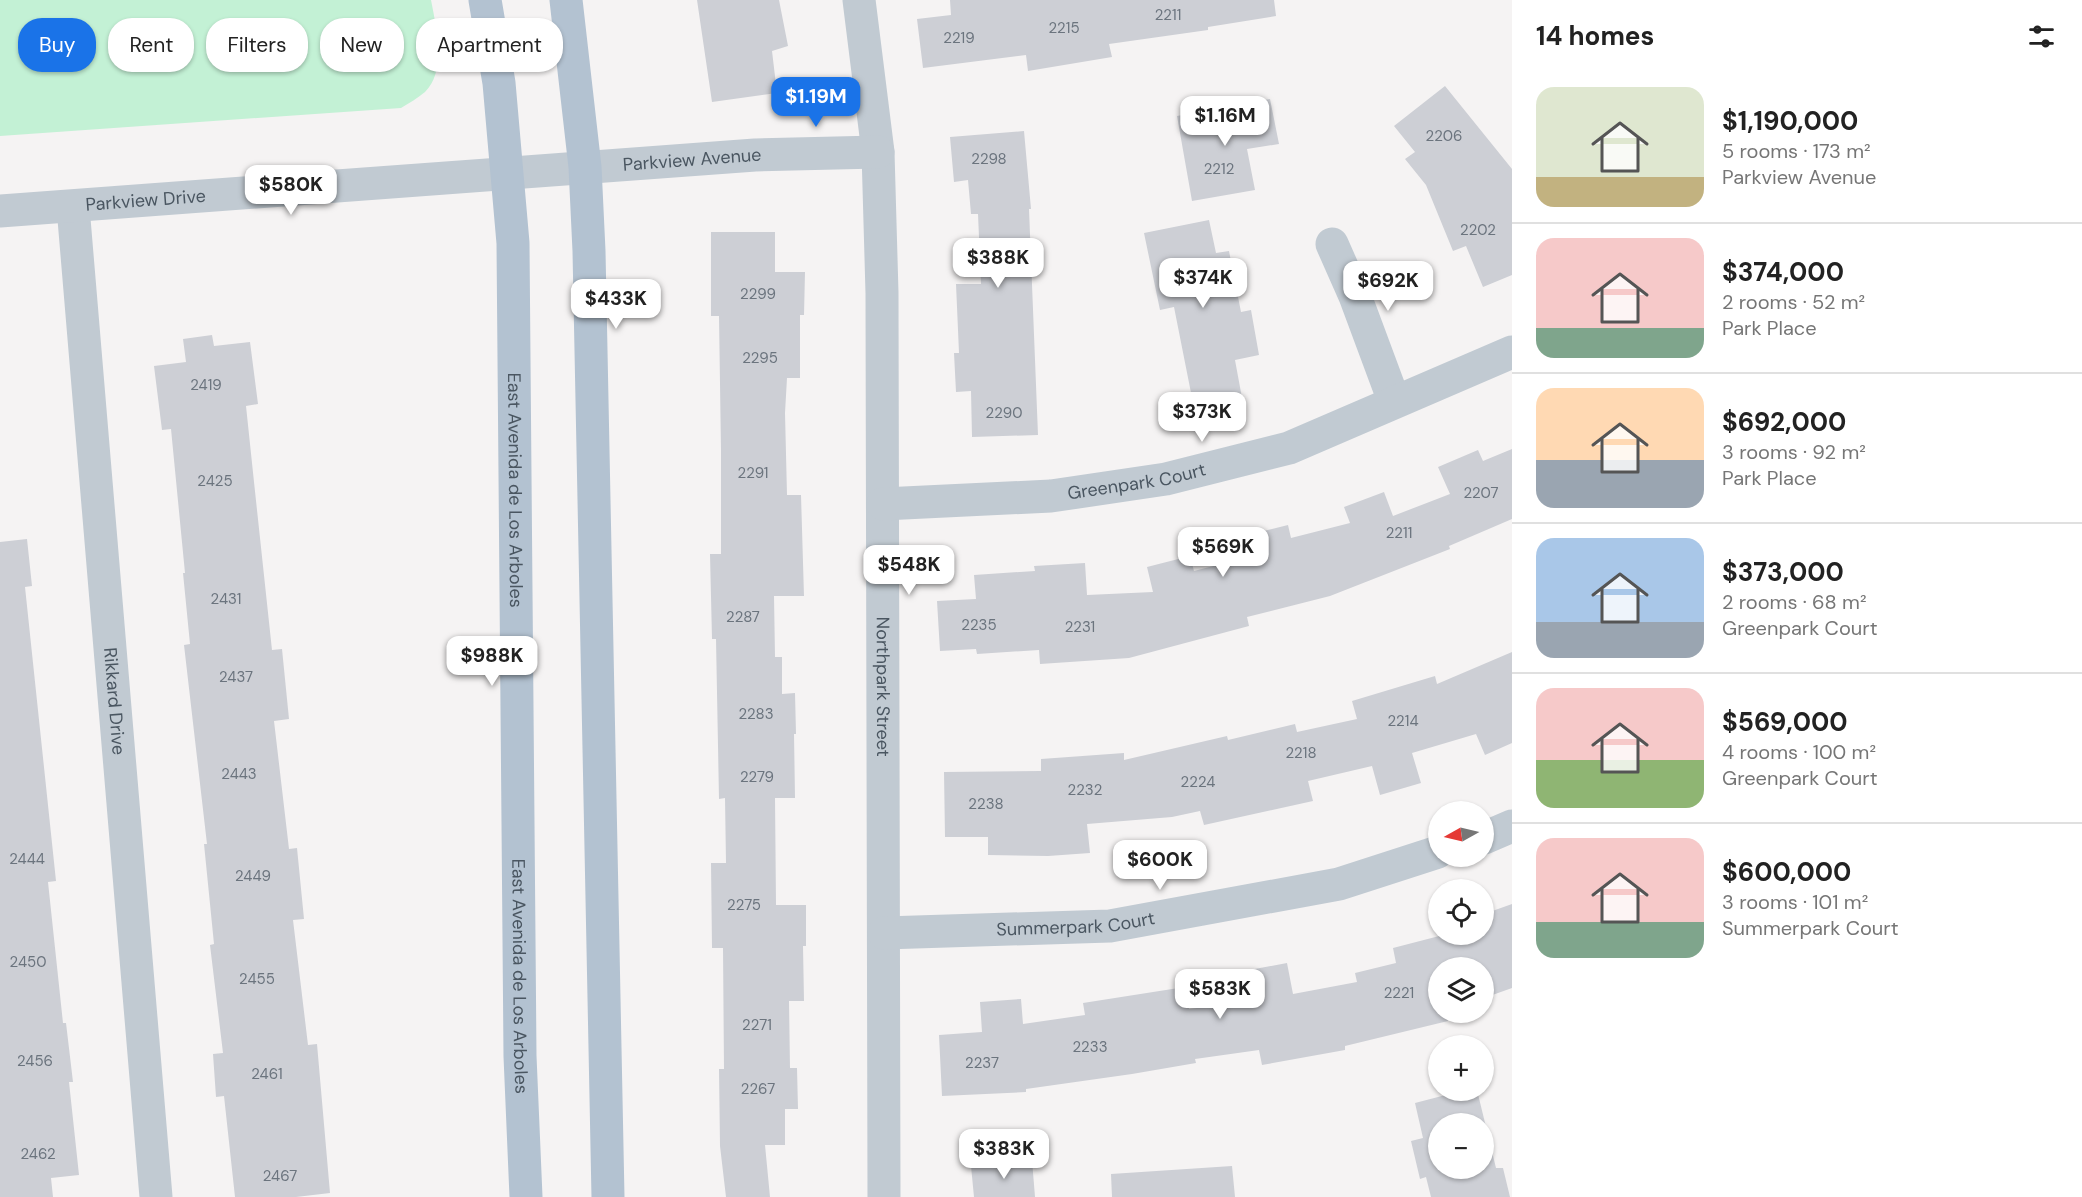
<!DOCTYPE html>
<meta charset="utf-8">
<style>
body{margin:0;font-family:"DM Sans",sans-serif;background:#f6f6f6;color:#222;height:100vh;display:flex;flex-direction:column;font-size:22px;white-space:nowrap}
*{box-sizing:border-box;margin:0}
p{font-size:20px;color:#767676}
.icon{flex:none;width:33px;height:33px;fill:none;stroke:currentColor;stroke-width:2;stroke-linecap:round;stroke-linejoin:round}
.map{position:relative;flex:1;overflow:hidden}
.panel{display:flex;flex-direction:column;background:#fff;width:570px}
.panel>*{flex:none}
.guide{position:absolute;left:18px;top:18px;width:570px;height:54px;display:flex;gap:12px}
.needle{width:39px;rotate:262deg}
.fabs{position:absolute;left:1428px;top:801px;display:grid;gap:12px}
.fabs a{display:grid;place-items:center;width:66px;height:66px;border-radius:50%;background:#fff;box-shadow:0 2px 4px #0004;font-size:30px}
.price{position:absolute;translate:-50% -51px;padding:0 14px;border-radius:12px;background:#fff;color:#222;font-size:20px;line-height:39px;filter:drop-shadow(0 2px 3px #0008)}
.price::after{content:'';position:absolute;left:50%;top:36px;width:18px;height:14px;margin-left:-9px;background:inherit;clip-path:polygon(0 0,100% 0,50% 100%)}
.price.on{background:#1a73e8;color:#fff}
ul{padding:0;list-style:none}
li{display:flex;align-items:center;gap:18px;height:150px;padding:0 24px}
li+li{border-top:2px solid #e0e0e0}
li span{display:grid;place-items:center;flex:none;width:168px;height:120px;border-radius:18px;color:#555}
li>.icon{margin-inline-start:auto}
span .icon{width:72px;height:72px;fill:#fffc;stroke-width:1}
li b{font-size:26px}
h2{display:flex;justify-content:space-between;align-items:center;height:72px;padding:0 24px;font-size:26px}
.chip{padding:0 21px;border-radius:24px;background:#fff;box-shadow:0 2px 4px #0004;font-size:21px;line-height:54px}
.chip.on{background:#1a73e8;color:#fff}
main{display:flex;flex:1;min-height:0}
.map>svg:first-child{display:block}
.green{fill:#c3f1d5}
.building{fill:#cdcfd5;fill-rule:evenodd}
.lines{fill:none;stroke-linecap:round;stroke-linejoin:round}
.minor{stroke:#c1cad2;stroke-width:33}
.major{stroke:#b3c2d1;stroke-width:33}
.labels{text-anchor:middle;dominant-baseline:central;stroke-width:5;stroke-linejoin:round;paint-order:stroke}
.number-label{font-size:15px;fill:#6b747e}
.street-label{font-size:18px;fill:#4a5661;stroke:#fff}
</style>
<main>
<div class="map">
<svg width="1512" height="1197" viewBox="0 0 1512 1197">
<rect width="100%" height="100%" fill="#f5f3f3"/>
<path class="green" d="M 0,0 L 431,0 C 436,26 447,71 425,92 C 418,98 409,103 401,108 L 0,136 Z"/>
<g class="building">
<polygon points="697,0 779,0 788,46 772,51 777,93 712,102"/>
<polygon points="950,0 1274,0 1276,16 1208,27 1208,30 1109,44 1112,57 1028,71 1026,55 923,68 917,19 951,15"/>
<polygon points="1445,86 1512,169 1512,275 1483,287 1466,246 1453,251 1426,185 1405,159 1415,152 1394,126"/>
<polygon points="1270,99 1279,144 1247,149 1255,190 1192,201 1177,116"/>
<polygon points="1024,131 1031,209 1029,209 1038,435 972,437 971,391 956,392 954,353 959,353 956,284 981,284 978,214 971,214 968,180 954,182 950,137"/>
<polygon points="1209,220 1216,253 1229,251 1241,312 1251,310 1259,355 1235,360 1242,398 1194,408 1174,307 1160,310 1144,233"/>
<polygon points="711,232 775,232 775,272 805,272 804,315 800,315 800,378 787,378 785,413 787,495 801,495 804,596 774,596 775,657 782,657 782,694 795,693 796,734 794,734 795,798 775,798 776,905 806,905 806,946 803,946 804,1001 789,1001 790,1068 797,1068 798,1109 785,1109 785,1145 765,1145 770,1197 726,1197 720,1146 719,1069 724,1069 723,948 712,948 711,863 726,863 725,798 719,799 716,639 712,639 710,554 721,554 721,451 719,316 711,316"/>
<polygon points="212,335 214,346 250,342 258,404 246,406 254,482 272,650 282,649 289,719 274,721 289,849 297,848 304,919 293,920 308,1045 317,1044 330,1193 296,1197 235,1197 224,1096 216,1097 213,1054 223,1053 210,945 214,944 204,844 207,844 184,645 190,644 183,573 185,573 171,429 162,430 154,366 186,362 183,339"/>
<polygon points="1512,449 1512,519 1449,546 1450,549 1330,596 1247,617 1249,626 1129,658 1040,664 1039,650 977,654 976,649 940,651 937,601 976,599 974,575 1035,571 1034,566 1085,563 1087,595 1153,592 1147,567 1190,556 1194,571 1252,556 1247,535 1288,525 1291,538 1350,523 1344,507 1384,492 1393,516 1450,494 1438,467 1478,450 1483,461"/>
<polygon points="27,539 32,586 25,587 56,881 48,882 63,1023 66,1023 73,1082 69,1082 79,1175 51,1178 53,1197 0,1197 0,542"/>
<polygon points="1512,652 1512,743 1485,755 1476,734 1412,753 1421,783 1380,795 1372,766 1308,781 1313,801 1204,825 1200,811 1172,817 1087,824 1090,853 1048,856 988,855 988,837 945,837 944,772 1041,771 1041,759 1124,753 1124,760 1227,736 1228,740 1295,724 1297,732 1357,719 1352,701 1435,676 1437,684"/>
<polygon points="1512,904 1512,988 1484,998 1484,968 1438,968 1438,1012 1446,1012 1448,1021 1345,1046 1345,1050 1262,1065 1259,1050 1195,1059 1196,1063 1132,1074 1026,1089 1026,1092 942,1096 939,1035 982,1032 980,1002 1021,999 1023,1024 1085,1015 1083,1003 1185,987 1189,1009 1250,1001 1244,971 1287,963 1293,994 1357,982 1355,973 1396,963 1393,948 1447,934 1484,934 1484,914"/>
<path d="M 1465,1090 L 1477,1090 L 1496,1168 L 1503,1168 L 1510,1197 L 1431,1197 L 1426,1177 L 1420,1179 L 1411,1141 L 1423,1138 L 1415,1103 ZM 1438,1124 L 1484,1124 L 1484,1168 L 1438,1168 Z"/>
<polygon points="1032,1160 1035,1197 974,1197 971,1166"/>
<polygon points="1232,1166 1235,1197 1112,1197 1111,1174"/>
</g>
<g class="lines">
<g class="minor">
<path id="s1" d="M 859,0 L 878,152 L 882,293 L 884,1197"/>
<path id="s2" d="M 73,207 L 156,1197"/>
<path id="s3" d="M 0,211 L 755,155 L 878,152"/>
<polyline points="1332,244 1355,296 1394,401"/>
<path id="s4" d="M 883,504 L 1051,496 L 1166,479 L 1289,448 L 1512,352"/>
<polyline points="1484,838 1512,826"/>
<path id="s5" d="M 884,933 L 1110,926 L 1339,884 L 1438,852"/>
</g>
<g class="major">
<path id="s6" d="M 485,0 L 499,83 L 513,243 L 520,1056 L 526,1197"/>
<polyline points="566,0 585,167 589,251 608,1197"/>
</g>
</g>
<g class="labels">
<g class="number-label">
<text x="1168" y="15">2211</text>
<text x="1064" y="28">2215</text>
<text x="959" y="38">2219</text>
<text x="1444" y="136">2206</text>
<text x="989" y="159">2298</text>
<text x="1219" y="169">2212</text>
<text x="1478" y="230">2202</text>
<text x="758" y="294">2299</text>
<text x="760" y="358">2295</text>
<text x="206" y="385">2419</text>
<text x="1004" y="413">2290</text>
<text x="753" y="473">2291</text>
<text x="215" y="481">2425</text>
<text x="1481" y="493">2207</text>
<text x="1399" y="533">2211</text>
<text x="226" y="599">2431</text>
<text x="743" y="617">2287</text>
<text x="979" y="625">2235</text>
<text x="1080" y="627">2231</text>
<text x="236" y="677">2437</text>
<text x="756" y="714">2283</text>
<text x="1403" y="721">2214</text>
<text x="1301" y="753">2218</text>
<text x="239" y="774">2443</text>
<text x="757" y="777">2279</text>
<text x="1198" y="782">2224</text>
<text x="1085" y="790">2232</text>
<text x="986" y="804">2238</text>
<text x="27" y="859">2444</text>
<text x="253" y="876">2449</text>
<text x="744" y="905">2275</text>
<text x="28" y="962">2450</text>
<text x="257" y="979">2455</text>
<text x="1399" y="993">2221</text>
<text x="757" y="1025">2271</text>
<text x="1090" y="1047">2233</text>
<text x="35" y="1061">2456</text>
<text x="982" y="1063">2237</text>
<text x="267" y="1074">2461</text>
<text x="758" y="1089">2267</text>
<text x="38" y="1154">2462</text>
<text x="280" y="1176">2467</text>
</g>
<g class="street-label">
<text stroke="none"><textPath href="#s3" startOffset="694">Parkview Avenue</textPath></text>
<text stroke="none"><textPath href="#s3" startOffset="146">Parkview Drive</textPath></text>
<text stroke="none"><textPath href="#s4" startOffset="255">Greenpark Court</textPath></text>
<text stroke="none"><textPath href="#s6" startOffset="492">East Avenida de Los Arboles</textPath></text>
<text stroke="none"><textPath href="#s1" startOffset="688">Northpark Street</textPath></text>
<text stroke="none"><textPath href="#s2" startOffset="496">Rikkard Drive</textPath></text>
<text stroke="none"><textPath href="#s5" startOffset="192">Summerpark Court</textPath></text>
<text stroke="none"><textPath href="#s6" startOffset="978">East Avenida de Los Arboles</textPath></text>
</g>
</g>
</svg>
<div class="fabs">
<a><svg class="needle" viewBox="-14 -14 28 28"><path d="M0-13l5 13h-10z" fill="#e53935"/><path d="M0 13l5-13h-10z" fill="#767676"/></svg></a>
<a><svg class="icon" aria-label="locate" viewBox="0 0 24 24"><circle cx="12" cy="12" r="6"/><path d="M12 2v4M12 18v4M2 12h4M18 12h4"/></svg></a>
<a><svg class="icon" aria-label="layers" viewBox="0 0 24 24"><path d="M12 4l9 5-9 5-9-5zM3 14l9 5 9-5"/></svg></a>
<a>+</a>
<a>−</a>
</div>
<b class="price on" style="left:816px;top:128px">$1.19M</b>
<b class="price" style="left:1225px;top:147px">$1.16M</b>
<b class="price" style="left:291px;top:216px">$580K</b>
<b class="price" style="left:998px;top:289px">$388K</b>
<b class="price" style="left:1203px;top:309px">$374K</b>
<b class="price" style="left:1388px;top:312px">$692K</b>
<b class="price" style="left:616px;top:330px">$433K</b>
<b class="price" style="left:1202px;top:443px">$373K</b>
<b class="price" style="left:1223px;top:578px">$569K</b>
<b class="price" style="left:909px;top:596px">$548K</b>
<b class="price" style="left:492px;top:687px">$988K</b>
<b class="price" style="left:1160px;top:891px">$600K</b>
<b class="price" style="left:1220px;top:1020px">$583K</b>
<b class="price" style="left:1004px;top:1180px">$383K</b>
<div class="guide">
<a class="chip on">Buy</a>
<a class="chip">Rent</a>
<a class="chip">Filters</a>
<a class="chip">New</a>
<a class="chip">Apartment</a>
</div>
</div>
<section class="panel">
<h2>14 homes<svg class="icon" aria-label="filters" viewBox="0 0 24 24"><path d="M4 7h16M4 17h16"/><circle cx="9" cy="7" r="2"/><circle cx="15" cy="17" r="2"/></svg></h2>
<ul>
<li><span style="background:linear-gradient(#dfe7d0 75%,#c2b280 0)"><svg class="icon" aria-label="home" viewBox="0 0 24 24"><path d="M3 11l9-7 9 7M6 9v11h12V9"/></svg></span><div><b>$1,190,000</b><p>5 rooms · 173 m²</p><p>Parkview Avenue</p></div></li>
<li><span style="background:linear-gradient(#f6c9c9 75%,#7fa58c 0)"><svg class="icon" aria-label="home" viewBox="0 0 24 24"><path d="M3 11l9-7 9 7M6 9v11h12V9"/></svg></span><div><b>$374,000</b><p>2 rooms · 52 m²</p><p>Park Place</p></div></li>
<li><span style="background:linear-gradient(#ffd9b3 60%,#9aa5b1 0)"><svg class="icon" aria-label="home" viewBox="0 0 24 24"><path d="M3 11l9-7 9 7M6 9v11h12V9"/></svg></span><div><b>$692,000</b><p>3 rooms · 92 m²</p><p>Park Place</p></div></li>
<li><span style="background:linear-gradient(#a9c7e8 70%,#9aa5b1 0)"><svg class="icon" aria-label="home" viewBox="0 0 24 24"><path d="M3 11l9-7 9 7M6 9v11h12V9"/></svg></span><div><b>$373,000</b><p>2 rooms · 68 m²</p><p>Greenpark Court</p></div></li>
<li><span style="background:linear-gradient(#f6c9c9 60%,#8fb573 0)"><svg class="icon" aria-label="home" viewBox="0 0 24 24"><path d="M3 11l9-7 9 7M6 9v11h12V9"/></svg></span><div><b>$569,000</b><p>4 rooms · 100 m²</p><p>Greenpark Court</p></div></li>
<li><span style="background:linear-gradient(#f6c9c9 70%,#7fa58c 0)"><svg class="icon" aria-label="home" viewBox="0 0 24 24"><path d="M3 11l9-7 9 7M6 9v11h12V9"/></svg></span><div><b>$600,000</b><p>3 rooms · 101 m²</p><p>Summerpark Court</p></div></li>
</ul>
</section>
</main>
